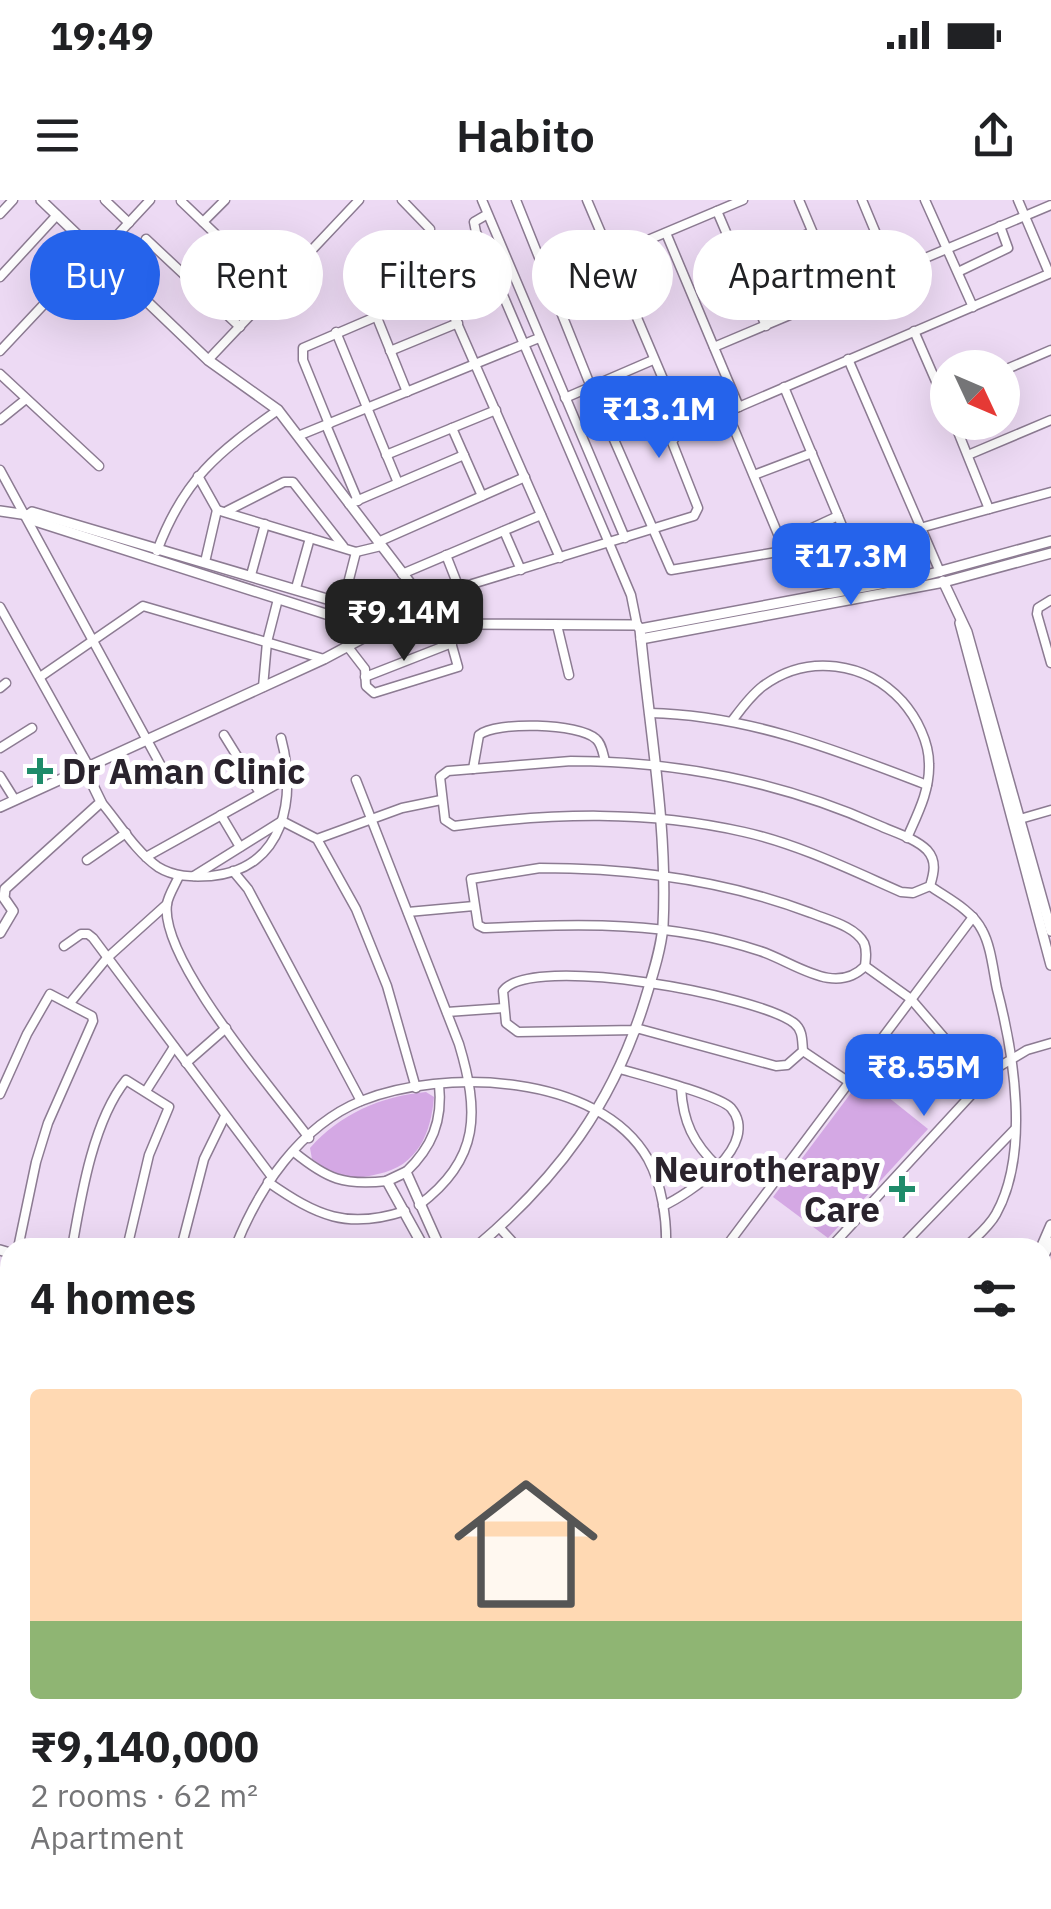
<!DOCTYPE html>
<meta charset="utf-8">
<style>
body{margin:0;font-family:"IBM Plex Sans",sans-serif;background:#f6f6f6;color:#202124;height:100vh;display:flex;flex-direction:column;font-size:38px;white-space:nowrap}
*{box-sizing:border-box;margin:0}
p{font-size:32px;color:#757577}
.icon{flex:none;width:55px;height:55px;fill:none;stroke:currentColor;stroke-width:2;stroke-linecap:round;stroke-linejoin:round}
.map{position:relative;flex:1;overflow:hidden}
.side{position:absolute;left:0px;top:1038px;width:1052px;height:672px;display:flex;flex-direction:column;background:#fff;border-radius:30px 30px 0 0;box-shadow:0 10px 40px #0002}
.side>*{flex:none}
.top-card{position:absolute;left:30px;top:30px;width:992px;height:90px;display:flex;gap:20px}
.needle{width:65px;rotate:134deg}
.buttons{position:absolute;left:930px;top:150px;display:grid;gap:20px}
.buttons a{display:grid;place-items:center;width:90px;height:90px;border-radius:50%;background:#fff;box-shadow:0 10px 40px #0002;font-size:50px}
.price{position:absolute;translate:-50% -85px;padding:0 22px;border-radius:20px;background:#2563eb;color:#fff;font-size:32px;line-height:65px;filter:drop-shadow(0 2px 5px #0008)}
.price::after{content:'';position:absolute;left:50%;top:60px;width:30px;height:22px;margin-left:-15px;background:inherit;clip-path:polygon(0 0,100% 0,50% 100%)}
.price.current{background:#222;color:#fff}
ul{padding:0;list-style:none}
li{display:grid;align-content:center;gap:20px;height:530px;padding:0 30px}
li span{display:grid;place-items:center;height:310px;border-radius:10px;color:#555}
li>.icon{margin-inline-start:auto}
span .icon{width:180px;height:180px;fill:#fffc;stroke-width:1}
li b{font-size:42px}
h2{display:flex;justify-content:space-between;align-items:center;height:120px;padding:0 30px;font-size:42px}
.pill{padding:0 35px;border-radius:45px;background:#fff;box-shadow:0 10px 40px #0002;font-size:35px;line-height:90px}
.pill.current{background:#2563eb;color:#fff}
.status{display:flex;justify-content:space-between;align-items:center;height:70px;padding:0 50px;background:#fff;direction:ltr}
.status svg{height:28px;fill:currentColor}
header{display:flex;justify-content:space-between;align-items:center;height:130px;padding:0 30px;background:#fff;font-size:45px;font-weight:600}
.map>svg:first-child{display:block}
.green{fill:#d4a8e4}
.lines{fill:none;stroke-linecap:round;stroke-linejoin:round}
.minor-casing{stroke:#8c7b92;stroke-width:11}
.tertiary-casing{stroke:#8c7b92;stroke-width:12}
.minor{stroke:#fff;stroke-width:8}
.tertiary{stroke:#fff;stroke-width:9}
.poi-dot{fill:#1f8b6a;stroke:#fff;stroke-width:4}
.labels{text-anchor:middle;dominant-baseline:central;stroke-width:10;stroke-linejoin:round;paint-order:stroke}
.poi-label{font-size:35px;font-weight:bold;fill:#2a232d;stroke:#fff;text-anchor:start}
</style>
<div class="status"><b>19:49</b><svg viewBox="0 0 49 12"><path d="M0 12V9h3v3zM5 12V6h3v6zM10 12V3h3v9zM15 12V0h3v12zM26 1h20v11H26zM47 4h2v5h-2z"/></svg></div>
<header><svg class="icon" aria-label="menu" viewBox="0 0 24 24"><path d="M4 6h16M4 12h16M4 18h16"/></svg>Habito<svg class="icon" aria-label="share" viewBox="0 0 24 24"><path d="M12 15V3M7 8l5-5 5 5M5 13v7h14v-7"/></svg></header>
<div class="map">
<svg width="1051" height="1709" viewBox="0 0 1051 1709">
<rect width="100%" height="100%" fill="#eddaf4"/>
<g class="green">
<polygon points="810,40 832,93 768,120 746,66"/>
<polygon points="863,877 928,929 828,1038 773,997"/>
<path d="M 426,892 L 434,897 C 431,933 418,966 378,974 C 365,977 353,980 339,976 C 329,972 320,964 312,959 L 310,948 C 340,914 381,896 426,892 Z"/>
<polygon points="712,1700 873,1700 880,1709 718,1709"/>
</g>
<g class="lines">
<defs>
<g id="minor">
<polyline points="105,0 129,23"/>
<polyline points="402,0 430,29"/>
<polyline points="482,0 625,338"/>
<polyline points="516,0 591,187 671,370 920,328 1051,292"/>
<polyline points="587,0 683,226 727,212 1051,73"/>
<polyline points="799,0 839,95"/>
<polyline points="862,0 892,72"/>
<polyline points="925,0 973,107"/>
<polyline points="1018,0 1049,73"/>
<polyline points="181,1 274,90"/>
<polyline points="717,11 766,126"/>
<polyline points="0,14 13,0"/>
<polyline points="486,15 474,22 476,32 609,343 631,395 637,425"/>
<polyline points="203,22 225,0"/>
<polyline points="666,33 739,207"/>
<polyline points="146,39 240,127"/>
<polyline points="610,56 743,0"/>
<polyline points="97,57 150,0"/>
<polyline points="740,64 812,32"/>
<polyline points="958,72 1008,48 1000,26"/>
<polyline points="0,77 57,15"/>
<polyline points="914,131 948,209"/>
<polyline points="336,132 398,283"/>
<polyline points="714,147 1051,5"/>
<polyline points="0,151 92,53"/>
<polyline points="390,151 458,123"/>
<polyline points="848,159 940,372"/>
<polyline points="208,160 359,0"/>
<polyline points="1002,171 1051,150"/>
<polyline points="0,174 99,266"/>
<polyline points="784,187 848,340"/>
<polyline points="407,192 363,83 367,78 414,50 424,48 560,358"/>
<polyline points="565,198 653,160"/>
<polyline points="727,212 785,351"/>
<polyline points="0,220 26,199"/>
<polyline points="954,222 989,309"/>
<polyline points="329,224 303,160 303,148 443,88"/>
<polyline points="326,225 358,301"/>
<polyline points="452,228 482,296"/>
<polyline points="298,236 539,138"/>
<polyline points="386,255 496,210"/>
<polyline points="968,255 1051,220"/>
<polyline points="0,270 166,575"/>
<polyline points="754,275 812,253"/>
<polyline points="198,276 217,310 356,352 381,346"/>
<polyline points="349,304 464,255"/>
<polyline points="227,311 284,282 293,282 343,346"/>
<polyline points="504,331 521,370"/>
<polyline points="378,342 525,277"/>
<polyline points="782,342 838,316"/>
<path d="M 157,351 C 184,279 217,253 278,210"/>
<polyline points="446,355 459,388"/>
<polyline points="205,362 217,310"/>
<polyline points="402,374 541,315"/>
<polyline points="251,375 265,324"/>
<polyline points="296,388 310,338"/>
<polyline points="1051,400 1038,408 1037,414 1051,463"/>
<polyline points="343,403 356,352"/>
<polyline points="425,405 459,388 694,316 698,308 672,242 683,226"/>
<polyline points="0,407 88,565"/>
<polyline points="557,425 569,475"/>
<polyline points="348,447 365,469 366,486 374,493 458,467 445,421"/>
<polyline points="40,477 143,406 324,459"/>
<polyline points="365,477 452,443"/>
<polyline points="263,487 267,442 278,399"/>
<polyline points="0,488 6,483"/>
<path d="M 650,513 C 748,515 836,550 927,585"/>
<path d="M 732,521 C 741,509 750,496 763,486 C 808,453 866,462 902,501 C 917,518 929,542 929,564 C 930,591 917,615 907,638"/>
<polyline points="224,535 260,593"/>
<polyline points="0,548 32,528"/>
<path d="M 571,561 C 676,561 782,582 878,625 C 893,632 915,638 927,650 C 937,661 934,673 930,686 L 913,693 L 901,692 C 851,670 798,644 744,632 C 647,610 552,613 454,626 L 445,620 L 440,577 L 448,571 Z"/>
<path d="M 473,569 L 479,535 C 496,521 579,523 596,539 C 602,544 603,554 605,561"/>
<polyline points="0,576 15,600"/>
<path d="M 356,580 L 459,844 C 479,911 481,959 419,1005"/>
<path d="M 101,602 C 119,623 135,651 158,667 C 174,677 192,677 211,676 C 285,669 297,597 281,538"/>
<polyline points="221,615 240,647"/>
<polyline points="1020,619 1051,610"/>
<polyline points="317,639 402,608 441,600"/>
<polyline points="146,657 290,577"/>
<polyline points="87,660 126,633"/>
<path d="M 540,668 C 634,668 724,680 811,713 C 828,720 855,726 864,743 C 867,750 866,758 865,766 C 835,797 794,762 760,751 C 668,720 579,724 484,728 L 478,725 L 471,679 Z"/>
<polyline points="233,671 248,689 361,901"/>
<path d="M 179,676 C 175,685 168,696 167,704 C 159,759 275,892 309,938"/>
<polyline points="194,676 282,621 317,639 356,709 387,786 416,888"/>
<path d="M 930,686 C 947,698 972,710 982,730 C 991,746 993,770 997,789 C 1014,854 1030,953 996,1014 C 989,1027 976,1037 965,1048"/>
<polyline points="408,712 474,706"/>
<polyline points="64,746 81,734 88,734 93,738 272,977"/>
<polyline points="865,766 911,799 983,883"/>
<polyline points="70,803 107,758 167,704"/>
<polyline points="447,812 504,808"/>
<path d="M 636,830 L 518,832 L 506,823 L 503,791 C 530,753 757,795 794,823 C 803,830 802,840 803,851 L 787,865 L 776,866 L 636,828"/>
<polyline points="803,851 849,882"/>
<polyline points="186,863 226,828"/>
<path d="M 620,869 C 641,875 719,895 731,908 C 762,945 689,994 663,1006"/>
<path d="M 681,888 C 683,922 693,943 718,967"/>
<polyline points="146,891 174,847"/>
<polyline points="0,894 27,834 50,794 92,816 93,821 48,923 36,962 18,1048"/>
<path d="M 294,952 C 327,979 344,986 387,981"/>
<path d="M 406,972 C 432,947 443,921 439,884"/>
<path d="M 268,982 C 317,1016 347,1030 405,1011"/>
<polyline points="499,1027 518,1048"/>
<path d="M 72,1048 C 81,996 93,921 126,880 L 169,907 L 149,955 L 127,1048"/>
<polyline points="181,1048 204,959 225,916"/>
<path d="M 235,1048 C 258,989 300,926 361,901 C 443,868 599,873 648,959 C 662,985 667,1019 666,1048"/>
<polyline points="725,1048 973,717"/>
<polyline points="830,1048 995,869 1027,850 1051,843"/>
<polyline points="900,1048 1015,929"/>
<polyline points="1042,1158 1051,1151"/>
<polyline points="0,1339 3,1345 10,1344"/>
<polyline points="1042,1478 1051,1494"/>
<polyline points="7,1524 10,1512"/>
<polyline points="0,1551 10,1535"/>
<polyline points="0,1583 10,1590"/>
<polyline points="365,1700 380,1709"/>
<polyline points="709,1700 715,1709"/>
<polyline points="893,1700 904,1709"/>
<polyline points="988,1700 998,1709"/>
<polyline points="1042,1700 1051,1706"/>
<polyline points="69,1709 74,1700"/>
<polyline points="323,1709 328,1700"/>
<polyline points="414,1709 424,1700"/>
<polyline points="970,1709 977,1700"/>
</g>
<g id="tertiary">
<path d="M 41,0 L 208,160 L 278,210 L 436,417 L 471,424 L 637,425 L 640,429 C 649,527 668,626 663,726 C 661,750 652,777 645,800 C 613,904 558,978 475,1048"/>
<polyline points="0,311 28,315 32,312 398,420"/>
<polyline points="28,315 32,320 379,431"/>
<polyline points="943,381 967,432 1051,731"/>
<polyline points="960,423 1051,765"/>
<polyline points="640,429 923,376 1051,341"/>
<polyline points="641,439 944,382 1051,353"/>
<polyline points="0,607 324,459 425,405"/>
<polyline points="0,733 13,711 4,698 5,689 101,602 84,567"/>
<polyline points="424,1048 387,981 406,972 440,1048"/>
<polyline points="1041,1048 1051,1025"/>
<polyline points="0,1050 10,1053"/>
<polyline points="1042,1059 1051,1042"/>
<polyline points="1042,1431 1051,1427"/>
<polyline points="1042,1439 1051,1435"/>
<polyline points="0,1518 10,1527"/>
<polyline points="1042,1595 1051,1601"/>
<polyline points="1042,1605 1051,1611"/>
<polyline points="0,1676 10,1682"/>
<polyline points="0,1688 10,1694"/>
<polyline points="21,1700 36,1709"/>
<polyline points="41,1700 56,1709"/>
<polyline points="149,1700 158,1709"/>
<polyline points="207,1709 215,1700"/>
<polyline points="535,1709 548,1700"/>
<polyline points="556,1709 570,1700"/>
</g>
</defs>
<use href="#minor" class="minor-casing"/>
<use href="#tertiary" class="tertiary-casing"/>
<use href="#minor" class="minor"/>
<use href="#tertiary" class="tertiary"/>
</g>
<g class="poi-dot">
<path d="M35 556h10v10h10v10h-10v10h-10v-10h-10v-10h10z"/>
<path d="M897 974h10v10h10v10h-10v10h-10v-10h-10v-10h10z"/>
</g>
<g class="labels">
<g class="poi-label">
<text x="62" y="571">Dr Aman Clinic</text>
<text x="880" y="969" text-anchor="end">Neurotherapy<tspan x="880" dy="40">Care</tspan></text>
</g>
</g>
</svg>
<div class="buttons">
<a><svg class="needle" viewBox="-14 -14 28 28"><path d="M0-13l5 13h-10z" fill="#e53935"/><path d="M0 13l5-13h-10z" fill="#757577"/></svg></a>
</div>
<b class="price" style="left:659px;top:261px">₹13.1M</b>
<b class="price" style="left:851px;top:408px">₹17.3M</b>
<b class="price current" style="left:404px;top:464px">₹9.14M</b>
<b class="price" style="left:924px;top:919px">₹8.55M</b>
<div class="top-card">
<a class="pill current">Buy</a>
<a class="pill">Rent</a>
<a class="pill">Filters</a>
<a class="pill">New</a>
<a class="pill">Apartment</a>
</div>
<section class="side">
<h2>4 homes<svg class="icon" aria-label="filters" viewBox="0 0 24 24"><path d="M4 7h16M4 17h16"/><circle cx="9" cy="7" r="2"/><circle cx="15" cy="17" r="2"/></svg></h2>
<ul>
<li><span style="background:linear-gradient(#ffd9b3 75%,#8fb573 0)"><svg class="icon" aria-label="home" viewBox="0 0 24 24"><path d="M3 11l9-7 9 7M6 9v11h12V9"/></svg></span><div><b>₹9,140,000</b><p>2 rooms · 62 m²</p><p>Apartment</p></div></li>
</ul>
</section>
</div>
